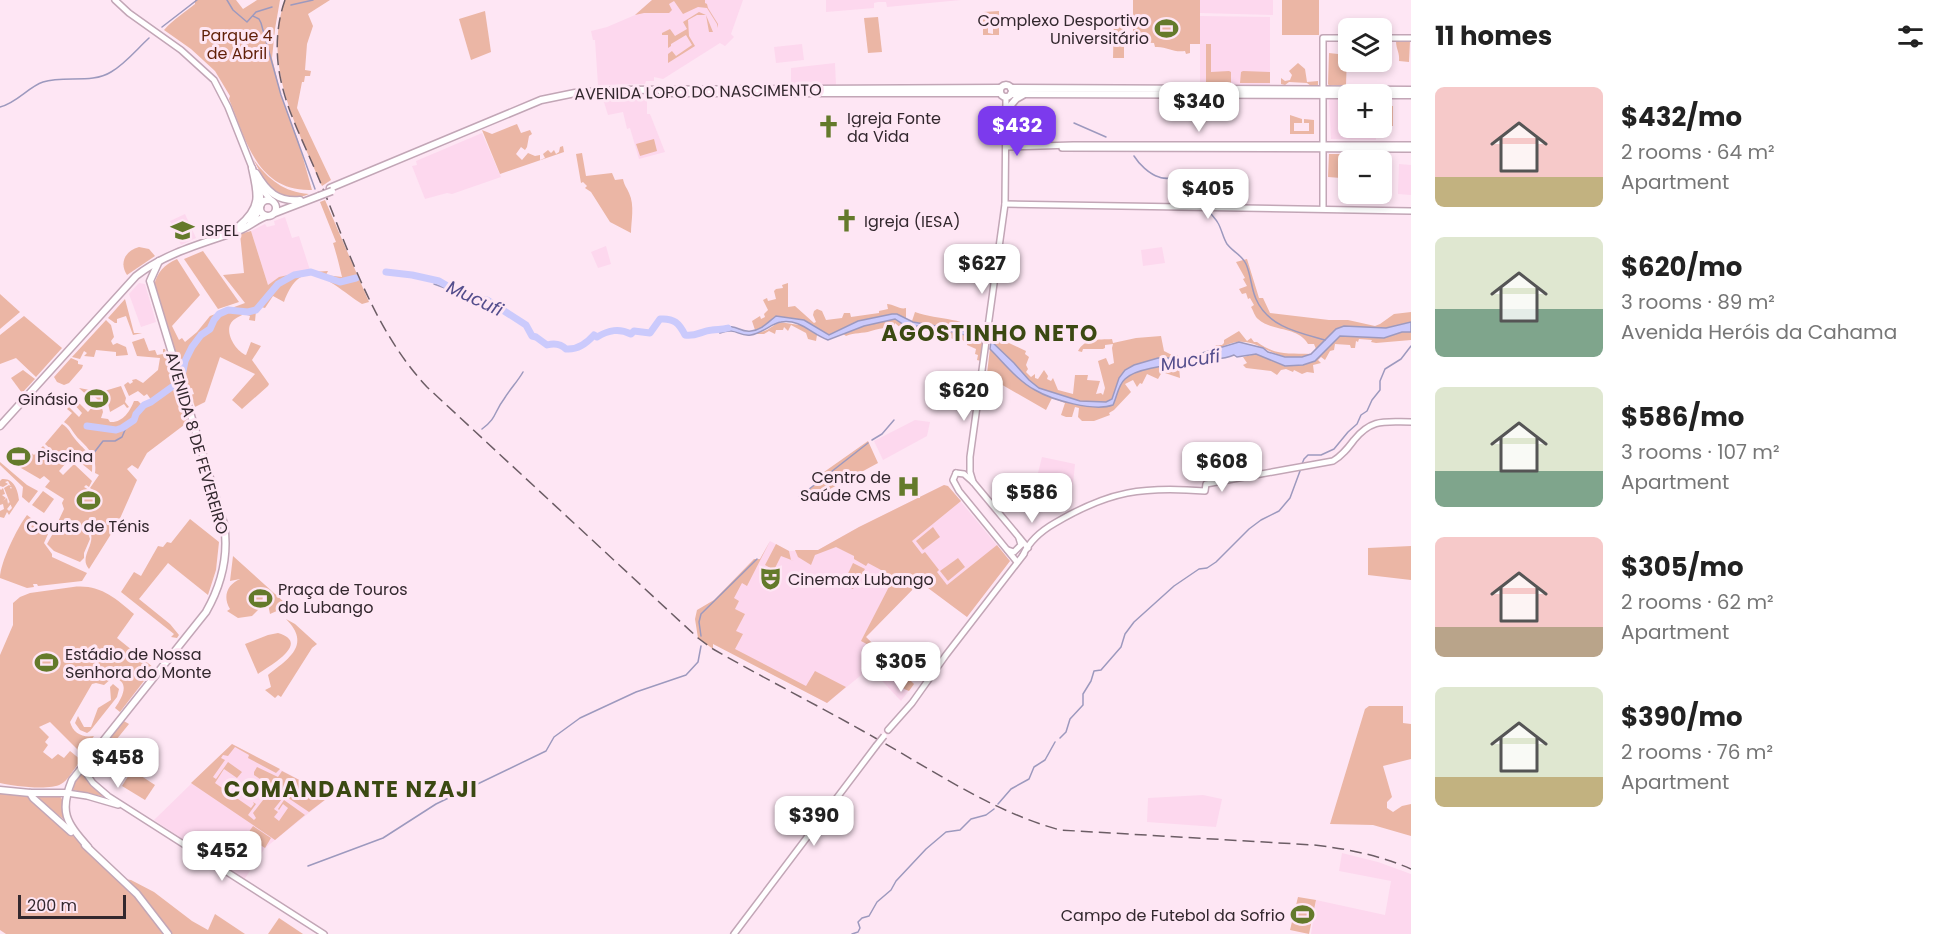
<!DOCTYPE html>
<meta charset="utf-8">
<style>
body{margin:0;font-family:Poppins,sans-serif;background:#f2f2f2;color:#222;height:100vh;display:flex;flex-direction:column;font-size:22px;white-space:nowrap}
*{box-sizing:border-box;margin:0}
p{font-size:20px;color:#767676}
.icon{flex:none;width:33px;height:33px;fill:none;stroke:currentColor;stroke-width:2;stroke-linecap:round;stroke-linejoin:round}
.map{position:relative;flex:1;overflow:hidden}
.drawer{display:flex;flex-direction:column;background:#fff;width:540px}
.drawer>*{flex:none}
.controls{position:absolute;left:1338px;top:18px;display:grid;gap:12px}
.controls a{display:grid;place-items:center;width:54px;height:54px;border-radius:9px;background:#fff;box-shadow:0 3px 9px #0003;font-size:30px}
.scale{position:absolute;left:18px;bottom:15px;width:108px;box-sizing:border-box;padding-left:6px;border:3px solid #33282e;border-top:0;font-size:16px;line-height:21px;white-space:nowrap;color:#33282e;-webkit-text-stroke:4px #fee6f4;paint-order:stroke}
.price{position:absolute;translate:-50% -51px;padding:0 14px;border-radius:12px;background:#fff;color:#222;font-size:20px;line-height:39px;filter:drop-shadow(0 2px 3px #0008)}
.price::after{content:'';position:absolute;left:50%;top:36px;width:18px;height:14px;margin-left:-9px;background:inherit;clip-path:polygon(0 0,100% 0,50% 100%)}
.price.current{background:#7c3aed;color:#fff}
ul{padding:0;list-style:none}
li{display:flex;align-items:center;gap:18px;height:150px;padding:0 24px}
li span{display:grid;place-items:center;flex:none;width:168px;height:120px;border-radius:9px;color:#555}
li>.icon{margin-inline-start:auto}
span .icon{width:72px;height:72px;fill:#fffc;stroke-width:1}
li b{font-size:26px}
h2{display:flex;justify-content:space-between;align-items:center;height:72px;padding:0 24px;font-size:26px}
main{display:flex;flex:1;min-height:0}
.map>svg:first-child{display:block}
.built{fill:#fdd8ee}
.green{fill:#ebb6a5}
.water{fill:#cbcafc;stroke:#9d99be;stroke-width:1.5}
.lines{fill:none;stroke-linecap:round;stroke-linejoin:round}
.stream{stroke:#9d99be;stroke-width:1.5}
.river{stroke:#cbcafc;stroke-width:7}
.secondary-casing{stroke:#c2a6b6;stroke-width:8}
.primary-casing{stroke:#c2a6b6;stroke-width:9}
.secondary{stroke:#fff;stroke-width:5}
.primary{stroke:#fff;stroke-width:6}
.rail{stroke:#6c5d65;stroke-width:1.5;stroke-dasharray:12 6;stroke-linecap:butt}
.secondary-bridge-casing{stroke:#c2a6b6;stroke-width:8;stroke-linecap:butt}
.primary-bridge-casing{stroke:#c2a6b6;stroke-width:9;stroke-linecap:butt}
.secondary-bridge{stroke:#fff;stroke-width:5}
.primary-bridge{stroke:#fff;stroke-width:6}
.labels{text-anchor:middle;dominant-baseline:central;stroke-width:6;stroke-linejoin:round;paint-order:stroke}
.poi-label{font-size:16px;fill:#33282e;stroke:#fee6f4;text-anchor:start}
.park-label{font-size:16px;fill:#601f07;stroke:#fee6f4}
.street-label{font-size:16px;fill:#33282e;stroke:#fee6f4}
.water-label{font-size:18px;font-style:italic;fill:#534d8c;stroke:#fee6f4}
.district-label{font-size:22px;font-weight:bold;letter-spacing:1.5px;fill:#3b4912;stroke:#fee6f4}
</style>
<main>
<div class="map">
<svg width="1411" height="934" viewBox="0 0 1411 934">
<rect width="100%" height="100%" fill="#fee6f4"/>
<g class="built">
<polygon points="652,0 743,0 731,34 734,37 725,46 720,43 663,79 654,77 654,81 646,81 645,84 598,85 595,40 593,40 591,31 607,27 635,15"/>
<polygon points="826,0 961,0 887,7 886,2 878,2 874,3 874,8 826,12"/>
<polygon points="1200,0 1273,0 1273,15 1200,13"/>
<polygon points="1200,16 1270,17 1270,85 1200,85"/>
<polygon points="802,44 804,60 776,63 774,47"/>
<polygon points="835,63 836,85 791,85 791,68"/>
<polygon points="644,98 647,100 647,114 650,114 665,152 639,159 630,128 627,129 623,112 608,115 603,99 637,100"/>
<polygon points="1331,98 1341,98 1341,122 1348,122 1348,128 1376,128 1376,140 1331,139 1329,101"/>
<polygon points="482,133 501,177 452,194 447,193 425,199 412,166 417,165 416,161"/>
<polygon points="1399,164 1411,165 1411,195 1398,194"/>
<polygon points="185,214 196,238 181,245 170,221"/>
<polygon points="285,217 292,238 299,236 310,270 280,277 268,285 251,231 265,224 267,227 275,225 274,221"/>
<polygon points="606,246 611,264 598,268 591,252"/>
<polygon points="1162,247 1165,263 1143,266 1141,250"/>
<polygon points="139,283 145,284 156,322 141,327 129,294"/>
<polygon points="915,420 930,422 927,436 883,460 874,441"/>
<polygon points="1042,457 1075,464 1073,484 1067,492 1054,493 1038,473"/>
<polygon points="944,485 952,491 1010,561 967,617 920,582 866,637 914,684 901,701 870,668 827,703 713,643 711,611 760,559 770,541 789,551 818,550 859,527"/>
<polygon points="232,744 330,796 265,848 244,880 154,820"/>
<polygon points="1203,795 1222,799 1216,827 1147,822 1148,798"/>
<polygon points="1342,853 1378,862 1411,874 1411,934 1311,934 1316,900 1385,915 1391,881 1339,871"/>
</g>
<g class="green">
<path d="M 195,0 L 236,0 L 243,9 L 257,0 L 280,0 L 275,29 L 272,58 L 281,95 L 298,140 L 312,190 C 257,192 246,140 229,99 L 230,96 L 215,71 L 191,49 L 164,30 C 174,19 184,13 195,4 Z"/>
<path d="M 285,0 L 330,0 L 308,14 L 313,26 L 307,44 L 305,70 L 311,71 L 310,76 L 305,76 L 304,82 L 302,82 L 297,108 L 331,180 L 322,186 C 297,127 262,65 285,0 Z"/>
<polygon points="652,0 705,0 705,3 707,4 708,8 718,24 717,28 717,24 707,8 698,7 683,14 674,1 669,4 672,10 669,13 644,13 635,15"/>
<path d="M 1133,0 L 1200,0 L 1200,44 L 1190,44 L 1190,53 L 1186,54 L 1185,51 C 1173,53 1167,46 1155,47 L 1154,43 L 1133,42 Z"/>
<rect x="1282" y="0" width="37" height="35"/>
<polygon points="485,11 491,52 471,60 459,19"/>
<polygon points="999,11 999,23 993,23 994,14 988,14 988,33 993,34 993,26 999,25 999,35 983,35 983,12"/>
<polygon points="699,12 706,15 713,32 709,32 706,15 697,15 688,20 689,36 695,46 668,63 668,54 672,51 676,56 692,45 686,35 671,44 671,46 668,48 668,35 662,35 662,33 670,29 675,36 687,29 683,22"/>
<polygon points="878,17 882,52 868,53 864,18"/>
<polygon points="1114,18 1124,23 1124,58 1113,58"/>
<path d="M 1396,41 L 1410,41 L 1409,62 L 1399,61 C 1400,53 1396,49 1396,41 Z"/>
<polygon points="1206,44 1211,44 1211,72 1229,71 1231,72 1231,83 1206,83"/>
<polygon points="1329,53 1347,55 1346,85 1332,85 1330,87 1328,84"/>
<polygon points="1298,63 1305,69 1307,82 1318,81 1318,86 1311,86 1307,83 1289,82 1285,85 1281,84 1281,78 1285,81 1290,80 1292,75 1289,71"/>
<polygon points="1243,71 1270,72 1270,83 1240,83 1241,72"/>
<polygon points="1382,105 1393,106 1393,126 1382,126"/>
<polygon points="1290,115 1302,119 1302,123 1294,123 1294,131 1309,131 1309,123 1304,123 1304,119 1314,120 1314,134 1290,134"/>
<polygon points="517,124 521,133 530,130 532,134 529,136 527,147 525,150 521,147 516,154 522,160 528,153 535,156 540,155 540,160 545,158 543,154 548,150 551,153 554,150 556,154 559,152 560,147 563,146 564,152 500,174 482,130 492,134"/>
<polygon points="654,139 657,151 640,156 636,144"/>
<path d="M 582,153 L 586,176 L 612,173 L 615,180 L 623,179 C 624,185 627,188 629,193 C 635,205 631,222 631,233 L 610,222 L 591,192 L 585,188 L 587,186 L 583,182 L 581,183 L 576,154 Z"/>
<polygon points="1329,154 1353,154 1353,160 1348,160 1348,174 1341,174 1341,178 1328,177"/>
<path d="M 253,159 C 268,179 283,192 309,194 C 277,207 266,183 253,159 Z"/>
<path d="M 325,200 L 369,302 L 362,304 C 332,285 303,250 284,302 L 273,296 L 265,308 L 261,307 L 256,311 L 255,321 L 249,320 L 250,316 L 244,314 C 241,316 237,317 235,319 C 221,328 235,351 246,355 L 251,342 L 261,346 L 252,360 L 269,384 L 268,386 L 242,409 L 232,400 L 255,374 L 220,357 L 205,402 L 195,407 L 191,395 L 194,394 L 192,388 L 186,389 L 154,286 C 157,272 164,265 177,259 L 200,295 L 172,326 L 179,340 L 182,338 L 185,342 L 197,332 L 210,316 L 245,303 L 223,275 L 244,273 L 240,234 L 251,231 L 268,285 L 279,277 L 310,270 L 311,272 L 328,271 L 326,275 L 342,277 C 339,264 337,256 333,243 L 336,242 L 320,202 Z"/>
<path d="M 139,247 L 149,249 L 155,256 L 127,275 C 119,263 125,251 139,247 Z"/>
<polygon points="203,251 239,302 218,309 184,259"/>
<path d="M 1247,259 L 1259,298 L 1263,298 L 1270,313 L 1329,320 L 1348,320 L 1375,326 L 1380,324 L 1394,314 L 1411,312 L 1411,322 L 1386,328 L 1344,326 L 1336,329 L 1316,349 L 1314,344 L 1308,344 C 1298,326 1272,332 1258,319 C 1255,317 1253,310 1251,307 L 1254,305 L 1250,298 L 1248,299 L 1246,293 L 1242,294 L 1239,289 L 1247,286 L 1243,279 L 1245,278 L 1236,262 Z"/>
<path d="M 788,283 L 788,307 L 795,306 L 814,323 L 816,322 L 813,315 L 814,311 L 817,309 L 822,311 L 826,320 L 842,318 L 844,313 L 850,313 L 851,317 L 879,313 L 879,311 L 888,309 L 887,304 C 894,304 900,310 906,308 L 906,319 L 912,321 L 915,312 C 939,321 967,316 984,336 L 968,330 L 913,322 L 892,314 L 858,321 L 829,335 L 804,320 L 776,316 L 764,327 L 755,330 L 752,321 L 760,316 L 761,319 L 765,317 L 764,314 L 768,310 L 763,300 L 767,298 L 768,301 L 776,299 L 774,291 L 776,289 L 783,288 L 782,285 Z"/>
<polygon points="0,294 20,312 0,329"/>
<polygon points="125,299 134,333 142,333 133,335 126,316 117,319 117,323 115,323 108,318"/>
<polygon points="24,316 62,348 36,377 16,358 0,364 0,335"/>
<path d="M 895,319 L 907,327 L 908,333 L 903,333 L 903,330 L 895,323 L 894,328 C 885,327 878,329 871,331 C 862,334 855,332 846,336 L 842,333 L 864,326 Z"/>
<polygon points="106,320 111,325 114,337 111,341 113,345 117,343 126,347 128,355 116,356 116,352 96,350 94,357 84,356 87,353 84,351 80,359 72,357"/>
<polygon points="779,322 806,326 817,335 816,341 808,339 806,333 791,325 788,331 784,327 783,330 776,330 775,334 769,331 764,334 755,334 767,330"/>
<polygon points="917,326 973,336 984,343 981,361 977,360 978,355 975,354 976,349 967,345 967,343 961,339 957,341 949,337 949,335 921,331 919,338 910,336 914,328"/>
<path d="M 1239,331 L 1247,341 L 1251,338 L 1254,342 L 1257,342 C 1276,356 1288,353 1311,354 C 1276,367 1264,339 1237,342 C 1229,343 1222,347 1214,350 L 1213,347 L 1217,345 L 1222,345 L 1224,343 L 1224,340 Z"/>
<polygon points="1402,332 1411,332 1411,340 1376,343 1371,342 1372,340 1359,339 1358,342 1356,341 1355,348 1351,348 1350,345 1335,344 1334,350 1330,351 1325,360 1321,357 1318,360 1321,363 1313,365 1314,373 1307,372 1302,374 1294,370 1293,372 1286,369 1281,370 1277,375 1271,371 1246,368 1243,365 1247,363 1243,357 1256,354 1285,366 1303,365 1315,361 1340,336 1384,338"/>
<path d="M 1161,336 L 1164,351 L 1170,354 L 1178,355 L 1180,378 L 1162,372 L 1158,379 L 1147,374 L 1142,384 L 1140,383 L 1137,387 L 1133,380 L 1125,384 L 1131,392 L 1114,410 L 1109,413 L 1110,415 L 1094,421 L 1082,421 L 1078,417 L 1079,408 L 1075,407 L 1072,417 L 1066,417 L 1061,415 L 1065,403 L 1052,398 L 1046,410 L 992,379 L 987,374 L 991,339 L 993,337 L 996,337 L 1026,351 L 1025,354 L 1029,357 L 1026,365 L 1028,369 L 1026,372 L 1031,377 L 1035,374 L 1035,378 L 1038,379 L 1044,370 L 1048,376 L 1047,379 L 1051,381 L 1053,378 L 1058,390 L 1073,394 L 1075,375 L 1088,375 L 1087,380 L 1100,381 L 1096,394 L 1101,393 L 1103,395 L 1105,388 L 1098,361 L 1106,358 L 1109,365 L 1114,363 L 1112,348 L 1113,344 L 1105,345 L 1105,348 L 1103,349 L 1083,349 L 1082,352 L 1078,351 C 1085,338 1098,340 1112,339 L 1113,343 L 1136,338 Z"/>
<path d="M 144,338 L 149,351 L 155,350 L 157,355 L 163,354 L 163,349 L 165,349 L 180,397 L 178,398 L 181,410 L 184,410 L 188,422 L 147,453 L 138,469 L 132,465 L 127,469 L 137,480 L 118,523 L 89,569 C 79,558 94,546 91,534 L 76,524 L 66,527 L 57,524 L 64,509 L 62,503 L 64,499 L 45,487 L 50,481 L 44,476 L 40,479 L 21,468 L 18,464 L 24,460 L 28,460 L 29,457 L 26,453 L 29,451 L 34,455 L 43,446 L 52,455 L 62,459 L 62,462 L 66,463 L 59,471 L 63,475 L 74,464 L 92,481 L 89,487 L 86,485 L 84,487 L 94,493 L 95,491 L 90,488 L 99,475 L 95,473 C 97,457 90,450 80,440 C 73,434 72,427 64,422 L 72,413 L 67,409 L 69,407 L 79,417 L 82,413 L 72,402 L 75,399 L 88,412 L 98,400 L 94,396 L 91,399 L 79,388 L 101,392 L 121,386 L 126,398 L 125,402 L 129,407 L 127,408 L 124,404 L 110,412 L 107,399 L 100,400 L 103,412 L 101,418 L 108,419 L 110,422 C 123,423 130,411 134,401 L 138,401 L 142,405 L 152,401 L 147,394 L 144,396 L 138,391 L 129,396 L 124,385 L 128,382 L 130,384 L 133,382 L 132,380 L 136,379 L 143,383 L 158,370 L 160,358 L 137,356 L 132,342 Z"/>
<polygon points="71,358 78,361 78,364 83,365 82,368 69,383 64,385 57,382 54,377"/>
<polygon points="23,370 35,379 22,393 11,378"/>
<path d="M 62,424 C 69,428 70,433 75,439 C 85,452 94,452 92,472 L 76,459 L 55,453 L 45,444 Z"/>
<polygon points="868,441 878,463 817,496 808,499 799,497 825,477 824,472"/>
<polygon points="0,462 27,485 38,491 29,503 22,497 23,487 0,465"/>
<path d="M 2,479 C 14,478 18,490 19,500 L 9,515 L 7,512 L 4,518 L 0,517 L 0,511 L 4,509 L 3,504 L 0,505 L 0,489 L 1,490 L 3,488 L 5,494 L 2,495 L 6,498 L 3,501 L 7,498 L 8,504 L 9,502 L 11,504 L 7,509 L 9,511 L 12,508 L 4,488 L 9,485 L 12,487 L 10,487 L 11,489 L 12,487 L 16,496 L 8,481 L 5,482 L 8,484 L 3,487 L 0,486 L 0,481 Z"/>
<path d="M 944,485 L 948,486 L 961,501 L 912,541 L 922,554 L 925,552 L 939,570 L 937,572 L 947,585 L 997,545 L 1010,561 L 967,617 L 920,582 L 866,637 L 914,684 L 909,691 C 891,685 903,665 877,653 L 878,650 L 861,641 L 894,577 L 868,563 L 866,566 L 854,559 L 854,556 L 836,547 L 815,555 L 811,565 L 798,557 L 795,550 L 818,550 L 859,527 Z"/>
<polygon points="43,491 54,499 44,513 32,505"/>
<path d="M 27,515 L 36,522 L 34,529 L 36,528 L 37,531 L 38,529 L 48,534 L 44,543 L 52,554 L 52,557 L 87,573 L 82,581 L 38,586 L 37,584 L 33,584 L 34,587 L 27,588 L 0,578 C 0,563 17,528 27,515 Z"/>
<polygon points="190,519 219,542 216,570 208,595 168,563 139,599 170,624 179,635 177,638 171,637 174,634 121,592 134,572 141,576 158,546 163,547 167,542 171,543"/>
<path d="M 57,526 C 70,531 74,524 88,533 L 90,539 L 84,553 L 84,558 L 80,562 L 54,551 L 47,544 Z"/>
<polygon points="933,527 940,537 923,550 916,541"/>
<polygon points="770,541 747,586 742,583 734,598 739,601 735,609 745,614 736,631 743,634 735,649 806,686 815,671 846,687 827,703 713,644 713,649 698,638 695,619 697,610 714,600 754,559 760,559"/>
<polygon points="776,544 789,551 791,560 794,561 781,556 774,570 765,565"/>
<polygon points="1411,546 1411,580 1368,575 1368,548"/>
<path d="M 233,556 L 285,603 L 279,610 L 270,614 L 266,594 L 263,594 L 262,606 L 252,616 L 238,618 L 227,611 L 230,609 C 222,596 228,584 240,579 L 230,581 Z"/>
<polygon points="958,558 965,567 948,581 940,571"/>
<polygon points="853,563 865,569 853,589 843,584"/>
<path d="M 73,587 C 100,584 115,598 134,614 L 117,638 L 154,668 L 120,712 L 115,708 C 123,697 131,680 112,678 L 104,685 L 96,683 L 92,684 L 70,722 C 73,733 82,738 94,736 L 88,744 L 79,747 L 79,751 L 50,722 L 39,727 L 49,737 L 45,742 L 48,745 L 43,752 L 52,759 L 58,754 L 64,758 L 70,751 L 81,760 C 75,767 68,781 61,784 C 49,791 13,786 0,783 L 0,655 L 13,625 L 13,603 L 20,597 L 30,593 Z"/>
<path d="M 286,619 L 295,624 L 317,644 L 312,648 L 281,697 L 278,695 L 275,698 L 265,690 L 271,687 L 268,675 C 288,659 312,645 286,619 Z"/>
<path d="M 278,633 C 312,643 269,666 258,674 L 245,644 L 268,635 Z"/>
<polygon points="113,684 119,689 117,697 90,731 87,733 80,730 75,723 78,716 84,727 91,727 98,708 111,700 110,687"/>
<polygon points="1369,706 1403,706 1403,723 1411,724 1411,759 1383,766 1392,797 1387,802 1387,808 1393,812 1402,806 1411,804 1411,836 1373,825 1330,824 1365,709"/>
<polygon points="122,720 129,724 99,761 116,775 127,749 130,751 116,779 92,759"/>
<polygon points="232,744 280,769 276,773 248,758 249,755 235,747 228,756 223,755 221,758 225,760 213,777 216,779 228,762 242,772 237,778 224,769 215,783 251,808 254,804 253,802 256,804 248,815 254,820 256,818 253,813 270,791 282,799 274,809 278,812 274,817 279,821 288,808 283,804 279,810 278,809 284,800 305,815 275,840 191,783"/>
<polygon points="257,767 278,777 282,771 330,796 309,812 254,775 254,772"/>
<polygon points="132,770 155,785 145,800 122,786"/>
<polygon points="81,772 94,788 105,797 73,790 76,778"/>
<polygon points="0,792 26,795 72,835 117,878 131,880 154,892 192,921 208,930 215,914 245,934 6,934 0,930"/>
<polygon points="36,795 59,795 62,799 66,821 35,797"/>
<polygon points="253,826 271,838 265,848 246,836"/>
<polygon points="1298,897 1316,900 1309,934 1290,930"/>
<polygon points="279,918 303,934 268,934"/>
</g>
<g class="water">
<path d="M 892,314 L 897,314 L 913,322 L 976,333 L 984,336 L 984,343 C 974,335 931,327 917,326 L 911,333 L 908,333 L 907,327 L 895,319 L 864,326 L 828,340 C 811,334 801,319 781,322 C 772,323 763,333 751,335 C 738,337 737,327 720,333 L 719,329 C 738,322 738,333 751,331 C 762,330 768,322 776,316 L 804,320 L 829,335 L 858,321 Z"/>
<path d="M 1411,322 L 1411,332 L 1402,332 L 1384,338 L 1340,336 L 1315,361 L 1303,365 L 1285,366 L 1256,354 L 1237,357 L 1234,355 C 1217,363 1206,354 1190,366 L 1186,365 L 1185,358 L 1239,342 L 1263,348 L 1268,352 L 1285,357 L 1302,357 L 1311,354 L 1336,329 L 1344,326 L 1386,328 Z"/>
<path d="M 991,341 L 1014,363 L 1029,380 L 1039,388 L 1080,401 L 1106,402 L 1112,399 L 1119,378 L 1125,370 L 1134,365 L 1158,358 L 1179,358 L 1180,365 C 1166,365 1135,369 1125,379 C 1118,385 1117,397 1113,405 C 1094,412 1052,400 1035,390 C 1018,381 1004,363 990,349 Z"/>
</g>
<g class="lines">
<g class="stream">
<polyline points="227,0 233,10 247,22 256,12 272,7"/>
<polyline points="291,5 313,0"/>
<polyline points="253,16 259,19 261,23 281,95 315,189"/>
<polyline points="162,27 197,0"/>
<path d="M 0,107 C 17,103 28,87 43,82 C 64,75 92,84 111,72 C 125,64 137,49 149,38"/>
<polyline points="1074,123 1106,137"/>
<path d="M 1134,156 C 1139,164 1149,174 1159,177 C 1166,180 1175,177 1182,180 C 1191,184 1204,192 1204,202"/>
<path d="M 1210,212 C 1212,216 1216,219 1218,223 C 1222,230 1223,238 1227,244 C 1233,252 1242,255 1246,264 C 1251,275 1251,288 1256,299 C 1268,327 1300,333 1325,340"/>
<polyline points="434,284 445,288 472,304 482,302 485,305 496,304"/>
<path d="M 482,429 C 497,418 494,412 504,399 C 510,389 518,381 523,372"/>
<polyline points="872,440 882,434 894,420"/>
<polyline points="93,454 103,441 115,441 122,437 128,423"/>
<polyline points="52,455 62,463"/>
<polyline points="79,460 90,456"/>
<polyline points="1302,464 1304,459 1308,455 1321,455 1334,449 1348,432 1357,424 1361,415 1367,411 1372,400 1380,390 1380,381 1385,369 1401,359 1411,346"/>
<polyline points="799,497 868,443"/>
<polyline points="701,636 699,622 701,614 757,559"/>
<polyline points="1060,738 1066,732 1070,719 1083,705 1083,694 1091,681 1094,671 1101,670 1121,647 1125,634 1134,622 1174,586 1199,569 1207,568 1216,562 1249,529 1261,520 1279,511 1290,498 1300,471"/>
<polyline points="998,804 1011,789 1029,779 1034,767 1045,760 1055,742"/>
<polyline points="308,866 383,838 436,804 546,751 554,737 580,718 636,692 686,675 698,662 701,646"/>
<polyline points="852,934 858,932 860,928 858,922 862,918 869,916 877,902 891,890 896,881 926,849 946,832 960,830 971,819 986,815 994,809"/>
</g>
<g class="river">
<path d="M 386,272 L 412,275 L 439,281 L 468,298 L 487,300 L 526,325 L 532,336 L 536,337 L 547,345 C 554,343 560,343 566,349 C 577,350 587,343 594,335 L 597,337 C 609,330 619,328 631,334 L 634,331 L 650,333 L 660,319 C 674,318 679,323 685,335 C 696,337 701,331 712,330 C 718,329 721,330 728,328"/>
<polyline points="182,376 185,361 192,347 201,335 210,329 214,320 219,314 228,310 248,312 256,310 278,284 294,275 311,272 340,282 356,278"/>
<polyline points="87,426 116,430 122,428 134,420 136,414 144,405 151,402 176,384"/>
</g>
<defs>
<g id="secondary">
<polyline points="115,0 129,13 181,50 214,80 228,107 253,170"/>
<polyline points="1382,38 1411,38"/>
<polyline points="1006,147 1073,145 1411,145"/>
<polyline points="1062,148 1411,149"/>
<polyline points="257,179 264,192 271,200"/>
<polyline points="260,189 261,205"/>
<polyline points="1005,204 1411,211"/>
<polyline points="1323,208 1323,38 1348,38"/>
<polyline points="956,473 953,480 959,491 1017,562"/>
<polyline points="956,473 964,474 973,482 1028,548"/>
<polyline points="973,482 970,472 970,457 1005,204 1006,98"/>
<polyline points="1008,550 1014,552 1021,545 1019,538"/>
<path d="M 1023,555 C 1030,540 1041,531 1055,523 C 1109,491 1143,486 1205,491 L 1206,484 L 1333,461 C 1342,456 1348,448 1354,440 C 1372,418 1385,422 1411,422"/>
<polyline points="888,730 912,703 946,655 1024,554"/>
<polyline points="82,768 93,783 108,796 324,934"/>
<polyline points="67,793 87,796 118,805"/>
<polyline points="734,934 876,746"/>
</g>
<g id="primary">
<circle cx="1006" cy="91" r="6"/>
<polyline points="1011,88 1411,90"/>
<polyline points="662,93 1000,93"/>
<polyline points="1011,94 1348,95"/>
<polyline points="1382,95 1411,95"/>
<polyline points="1006,111 1016,99 1023,95"/>
<path d="M 256,173 C 267,192 278,202 300,200"/>
<polyline points="330,188 541,100 575,93 617,90 1000,88"/>
<circle cx="268" cy="208" r="8"/>
<polyline points="275,213 319,196"/>
<polyline points="250,221 255,217 260,207"/>
<path d="M 239,226 C 262,207 258,194 252,168"/>
<path d="M 0,426 L 136,276 C 165,253 204,243 238,231 C 249,227 257,219 267,216"/>
<polyline points="0,790 30,793 67,793"/>
<polyline points="30,793 33,798 71,832"/>
<polyline points="85,845 137,894 168,934"/>
<path d="M 88,847 C 66,822 59,812 72,780 L 206,612 C 222,584 229,556 224,524 L 150,281 L 159,261"/>
</g>
</defs>
<use href="#secondary" class="secondary-casing"/>
<use href="#primary" class="primary-casing"/>
<use href="#secondary" class="secondary"/>
<use href="#primary" class="primary"/>
<path class="rail" d="M 285,0 C 276,25 275,55 281,81 C 288,114 306,147 319,179 C 349,251 373,329 427,387 L 698,638 L 713,649 C 767,680 823,708 877,739 C 937,773 994,812 1060,830 L 1314,845 C 1348,849 1379,855 1411,869"/>
<defs>
<polyline id="secondary-bridge" points="876,746 884,736"/>
<polyline id="primary-bridge" points="319,196 332,191"/>
</defs>
<use href="#secondary-bridge" class="secondary-bridge-casing"/>
<use href="#primary-bridge" class="primary-bridge-casing"/>
<use href="#secondary-bridge" class="secondary-bridge"/>
<use href="#primary-bridge" class="primary-bridge"/>
</g>
<defs>
<symbol id="stadium-bare" viewBox="-9 -9 18 18"><path d="M0-5a6.5 5 0 1 0 0 10a6.5 5 0 1 0 0-10ZM-3.5-1.8h7v3.6h-7Z" fill="#647a2b" stroke="#fee6f4" stroke-width="2.5" paint-order="stroke"/></symbol>
<symbol id="church-bare" viewBox="-9 -9 18 18"><path d="M-1.2-6h2.4v3.5h3.3v2.4h-3.3V6h-2.4V-.1h-3.3v-2.4h3.3Z" fill="#647a2b" stroke="#fee6f4" stroke-width="2.5" paint-order="stroke"/></symbol>
<symbol id="university-bare" viewBox="-9 -9 18 18"><path d="M0-5L7-2L0 1L-7-2ZM-4 1L0 2.5L4 1V4Q0 6-4 4Z" fill="#647a2b" stroke="#fee6f4" stroke-width="2.5" paint-order="stroke"/></symbol>
<symbol id="hospital-bare" viewBox="-9 -9 18 18"><path d="M-5-5h3v3.5h4V-5h3V5h-3V1.5h-4V5h-3Z" fill="#647a2b" stroke="#fee6f4" stroke-width="2.5" paint-order="stroke"/></symbol>
<symbol id="theatre-bare" viewBox="-9 -9 18 18"><path d="M-5-5.5Q0-4 5-5.5V0Q5 5 0 6Q-5 5-5 0ZM-3.3-2.5H-1v1.5H-3.3ZM1-2.5H3.3v1.5H1ZM-2.8 1Q0 5.5 2.8 1Z" fill="#647a2b" stroke="#fee6f4" stroke-width="2.5" paint-order="stroke"/></symbol>
</defs>
<g fill-rule="evenodd">
<use href="#stadium-bare" x="1150" y="12" width="33" height="33"/>
<use href="#church-bare" x="812" y="110" width="33" height="33"/>
<use href="#church-bare" x="830" y="204" width="33" height="33"/>
<use href="#university-bare" x="166" y="214" width="33" height="33"/>
<use href="#stadium-bare" x="80" y="382" width="33" height="33"/>
<use href="#stadium-bare" x="2" y="440" width="33" height="33"/>
<use href="#hospital-bare" x="892" y="470" width="33" height="33"/>
<use href="#stadium-bare" x="72" y="484" width="33" height="33"/>
<use href="#theatre-bare" x="754" y="562" width="33" height="33"/>
<use href="#stadium-bare" x="244" y="582" width="33" height="33"/>
<use href="#stadium-bare" x="30" y="646" width="33" height="33"/>
<use href="#stadium-bare" x="1286" y="898" width="33" height="33"/>
</g>
<g class="labels">
<g class="poi-label">
<text x="1149" y="20" text-anchor="end">Complexo Desportivo<tspan x="1149" dy="18">Universitário</tspan></text>
<text x="847" y="118">Igreja Fonte<tspan x="847" dy="18">da Vida</tspan></text>
<text x="864" y="221">Igreja (IESA)</text>
<text x="201" y="230">ISPEL</text>
<text x="78" y="399" text-anchor="end">Ginásio</text>
<text x="37" y="456">Piscina</text>
<text x="891" y="477" text-anchor="end">Centro de<tspan x="891" dy="18">Saúde CMS</tspan></text>
<text x="88" y="526" text-anchor="middle">Courts de Ténis</text>
<text x="788" y="579">Cinemax Lubango</text>
<text x="278" y="589">Praça de Touros<tspan x="278" dy="18">do Lubango</tspan></text>
<text x="65" y="654">Estádio de Nossa<tspan x="65" dy="18">Senhora do Monte</tspan></text>
<text x="1285" y="915" text-anchor="end">Campo de Futebol da Sofrio</text>
</g>
<g class="park-label">
<text x="237" y="35">Parque 4<tspan x="237" dy="18">de Abril</tspan></text>
</g>
<g class="street-label">
<text transform="translate(698 92) rotate(-1)">AVENIDA LOPO DO NASCIMENTO</text>
<text transform="translate(197 443) rotate(74)">AVENIDA 8 DE FEVEREIRO</text>
</g>
<g class="water-label">
<text transform="translate(475 298) rotate(25)">Mucufi</text>
<text transform="translate(1190 360) rotate(-9)">Mucufi</text>
</g>
<g class="district-label">
<text x="990" y="333">AGOSTINHO NETO</text>
<text x="351" y="789">COMANDANTE NZAJI</text>
</g>
</g>
</svg>
<div class="controls">
<a><svg class="icon" aria-label="layers" viewBox="0 0 24 24"><path d="M12 4l9 5-9 5-9-5zM3 14l9 5 9-5"/></svg></a>
<a>+</a>
<a>−</a>
</div>
<div class="scale">200 m</div>
<b class="price" style="left:1199px;top:133px">$340</b>
<b class="price current" style="left:1017px;top:157px">$432</b>
<b class="price" style="left:1208px;top:220px">$405</b>
<b class="price" style="left:982px;top:295px">$627</b>
<b class="price" style="left:964px;top:422px">$620</b>
<b class="price" style="left:1222px;top:493px">$608</b>
<b class="price" style="left:1032px;top:524px">$586</b>
<b class="price" style="left:901px;top:693px">$305</b>
<b class="price" style="left:118px;top:789px">$458</b>
<b class="price" style="left:814px;top:847px">$390</b>
<b class="price" style="left:222px;top:882px">$452</b>
</div>
<section class="drawer">
<h2>11 homes<svg class="icon" aria-label="filters" viewBox="0 0 24 24"><path d="M4 7h16M4 17h16"/><circle cx="9" cy="7" r="2"/><circle cx="15" cy="17" r="2"/></svg></h2>
<ul>
<li><span style="background:linear-gradient(#f6c9c9 75%,#c2b280 0)"><svg class="icon" aria-label="home" viewBox="0 0 24 24"><path d="M3 11l9-7 9 7M6 9v11h12V9"/></svg></span><div><b>$432/mo</b><p>2 rooms · 64 m²</p><p>Apartment</p></div></li>
<li><span style="background:linear-gradient(#dfe7d0 60%,#7fa58c 0)"><svg class="icon" aria-label="home" viewBox="0 0 24 24"><path d="M3 11l9-7 9 7M6 9v11h12V9"/></svg></span><div><b>$620/mo</b><p>3 rooms · 89 m²</p><p>Avenida Heróis da Cahama</p></div></li>
<li><span style="background:linear-gradient(#dfe7d0 70%,#7fa58c 0)"><svg class="icon" aria-label="home" viewBox="0 0 24 24"><path d="M3 11l9-7 9 7M6 9v11h12V9"/></svg></span><div><b>$586/mo</b><p>3 rooms · 107 m²</p><p>Apartment</p></div></li>
<li><span style="background:linear-gradient(#f6c9c9 75%,#b9a48a 0)"><svg class="icon" aria-label="home" viewBox="0 0 24 24"><path d="M3 11l9-7 9 7M6 9v11h12V9"/></svg></span><div><b>$305/mo</b><p>2 rooms · 62 m²</p><p>Apartment</p></div></li>
<li><span style="background:linear-gradient(#dfe7d0 75%,#c2b280 0)"><svg class="icon" aria-label="home" viewBox="0 0 24 24"><path d="M3 11l9-7 9 7M6 9v11h12V9"/></svg></span><div><b>$390/mo</b><p>2 rooms · 76 m²</p><p>Apartment</p></div></li>
</ul>
</section>
</main>
